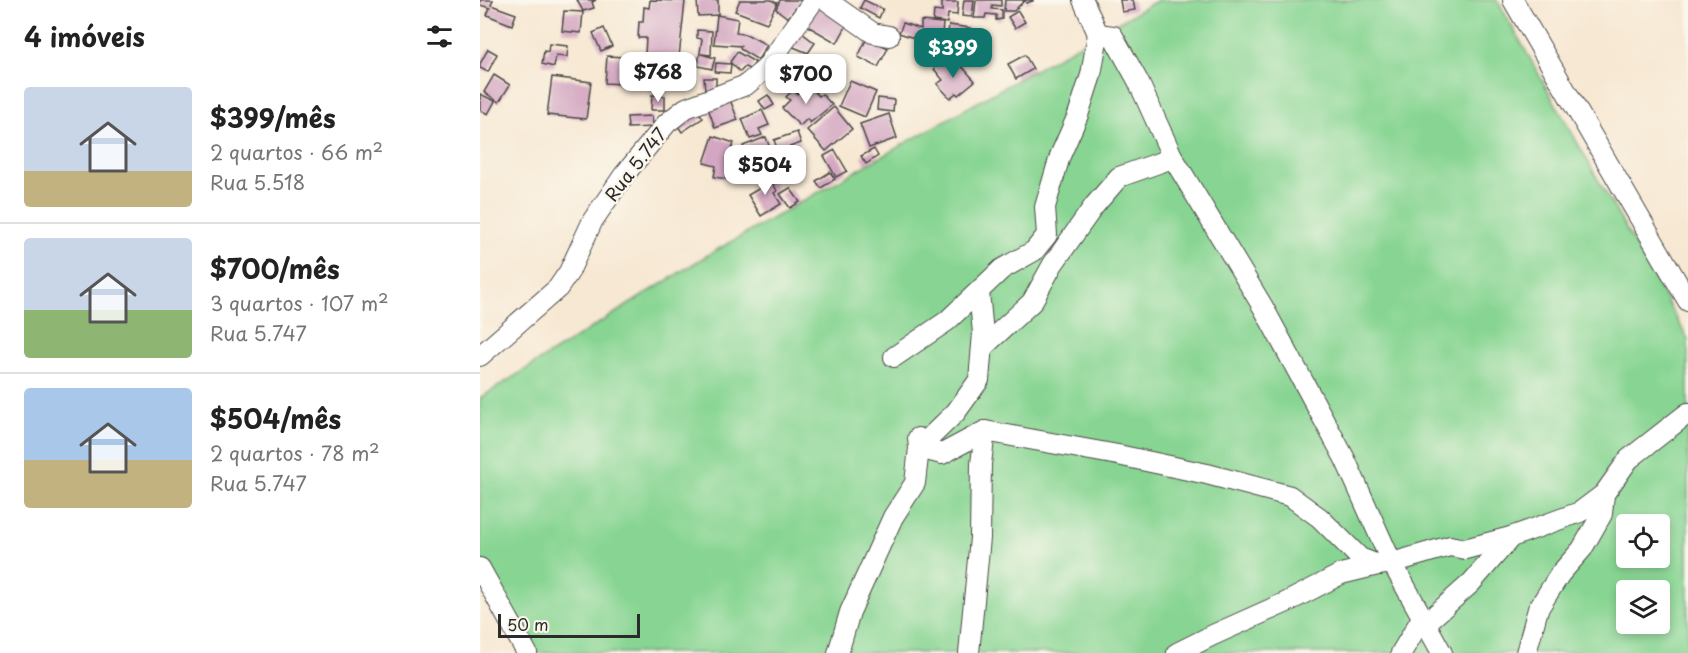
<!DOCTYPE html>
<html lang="pt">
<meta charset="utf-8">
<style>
body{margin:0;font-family:"Playpen Sans",sans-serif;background:#f2f2f2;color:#222;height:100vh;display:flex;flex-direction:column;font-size:22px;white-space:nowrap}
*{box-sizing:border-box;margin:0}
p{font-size:20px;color:#767676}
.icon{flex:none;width:33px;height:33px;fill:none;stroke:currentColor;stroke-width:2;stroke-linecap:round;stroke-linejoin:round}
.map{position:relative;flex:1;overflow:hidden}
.sheet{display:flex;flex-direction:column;background:#fff;width:480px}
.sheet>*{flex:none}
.tools{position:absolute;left:1136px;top:514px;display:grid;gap:12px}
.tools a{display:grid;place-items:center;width:54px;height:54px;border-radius:6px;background:#fff;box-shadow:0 3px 9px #0003;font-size:30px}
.scale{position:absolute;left:18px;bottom:15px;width:142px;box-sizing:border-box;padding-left:6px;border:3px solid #2b2b2b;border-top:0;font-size:16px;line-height:21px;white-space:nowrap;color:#2b2b2b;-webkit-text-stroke:4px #fbf7ec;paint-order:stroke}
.price{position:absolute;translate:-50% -51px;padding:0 14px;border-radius:12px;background:#fff;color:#222;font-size:20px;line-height:39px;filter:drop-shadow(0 2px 3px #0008)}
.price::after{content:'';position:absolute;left:50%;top:36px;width:18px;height:14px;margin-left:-9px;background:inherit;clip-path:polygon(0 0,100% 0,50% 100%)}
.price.current{background:#0f766e;color:#fff}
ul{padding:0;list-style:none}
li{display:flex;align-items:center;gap:18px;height:150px;padding:0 24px}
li+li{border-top:2px solid #e0e0e0}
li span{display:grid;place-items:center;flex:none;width:168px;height:120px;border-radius:6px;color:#555}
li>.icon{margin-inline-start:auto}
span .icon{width:72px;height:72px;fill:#fffc;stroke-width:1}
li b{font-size:26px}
h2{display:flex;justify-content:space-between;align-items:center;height:72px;padding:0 24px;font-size:26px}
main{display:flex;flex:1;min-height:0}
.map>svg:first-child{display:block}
.green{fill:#88d593;stroke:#5a805f;stroke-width:1.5;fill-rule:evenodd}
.building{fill:#d3a6c1}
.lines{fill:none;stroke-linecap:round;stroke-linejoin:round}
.minor-casing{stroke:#4a4744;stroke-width:22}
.minor{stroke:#fff;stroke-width:20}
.labels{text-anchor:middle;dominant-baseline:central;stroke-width:5;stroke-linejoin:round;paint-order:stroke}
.street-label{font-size:18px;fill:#2b2b2b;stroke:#fbf7ec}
</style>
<main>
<section class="sheet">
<h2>4 imóveis<svg class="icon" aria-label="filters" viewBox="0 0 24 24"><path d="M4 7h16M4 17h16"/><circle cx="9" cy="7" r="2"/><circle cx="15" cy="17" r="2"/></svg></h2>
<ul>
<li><span style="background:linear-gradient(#c9d6e8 70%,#c2b280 0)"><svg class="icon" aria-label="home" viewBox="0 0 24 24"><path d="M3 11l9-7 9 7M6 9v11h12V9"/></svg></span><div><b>$399/mês</b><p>2 quartos · 66 m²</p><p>Rua 5.518</p></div></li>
<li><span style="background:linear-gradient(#c9d6e8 60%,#8fb573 0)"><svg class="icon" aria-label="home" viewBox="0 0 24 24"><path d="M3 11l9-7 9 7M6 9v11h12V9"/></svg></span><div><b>$700/mês</b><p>3 quartos · 107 m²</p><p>Rua 5.747</p></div></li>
<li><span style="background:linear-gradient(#a9c7e8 60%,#c2b280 0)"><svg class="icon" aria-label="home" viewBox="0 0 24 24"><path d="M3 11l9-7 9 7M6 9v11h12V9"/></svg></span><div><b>$504/mês</b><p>2 quartos · 78 m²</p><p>Rua 5.747</p></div></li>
</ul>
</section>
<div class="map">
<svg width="1208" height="653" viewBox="0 0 1208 653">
<rect width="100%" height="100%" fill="#fbf7ec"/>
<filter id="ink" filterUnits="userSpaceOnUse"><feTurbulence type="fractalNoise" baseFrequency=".0167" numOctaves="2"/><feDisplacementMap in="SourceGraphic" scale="12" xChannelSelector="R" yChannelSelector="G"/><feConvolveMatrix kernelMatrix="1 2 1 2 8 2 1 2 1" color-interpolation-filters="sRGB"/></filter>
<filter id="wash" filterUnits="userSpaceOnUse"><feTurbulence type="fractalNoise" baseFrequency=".008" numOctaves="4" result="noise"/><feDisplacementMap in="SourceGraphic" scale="24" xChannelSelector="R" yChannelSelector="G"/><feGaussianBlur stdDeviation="1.35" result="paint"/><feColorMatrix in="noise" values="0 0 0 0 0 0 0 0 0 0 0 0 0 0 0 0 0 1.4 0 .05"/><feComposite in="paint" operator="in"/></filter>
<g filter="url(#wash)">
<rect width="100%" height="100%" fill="#f7e8d3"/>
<path class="green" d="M 678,0 L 1017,0 L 1208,339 L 1208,653 L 55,653 L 0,557 L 0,398 L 226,256 ZM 1146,525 L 1179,525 L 1179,558 L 1146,558 ZM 1146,591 L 1179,591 L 1179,624 L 1146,624 Z"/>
<g id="blocks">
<g class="building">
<polygon points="0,0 13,0 11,5 36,14 32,25 7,15 10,8 0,5"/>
<polygon points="97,0 116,0 112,2 114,8 103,11"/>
<polygon points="170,0 205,1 199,57 165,54 166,38 158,38 159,22 163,22 164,7 169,8"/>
<polygon points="217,0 238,0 238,15 218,16"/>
<polygon points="260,0 291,0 297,3 287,23 255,11"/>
<polygon points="300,0 322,0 308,18 296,9"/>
<polygon points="384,0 403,9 399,18 380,8"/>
<polygon points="484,0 494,0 492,17 482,16"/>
<polygon points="496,0 521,0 521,6 512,5 512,9 522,10 522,19 516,20 516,15 506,14 505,18 494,18"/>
<polygon points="525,0 553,0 553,1 546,3 545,0 534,11 524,11"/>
<polygon points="640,0 653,0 655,10 642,12"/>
<polygon points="462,2 478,2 477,15 468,14 467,23 453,21 454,11 462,12"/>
<polygon points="334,6 369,21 357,43 324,24"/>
<polygon points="84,11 103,12 101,33 82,31"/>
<polygon points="538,11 545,22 535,28 528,17"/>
<polygon points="237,15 258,19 256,33 268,35 287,45 278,60 260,49 261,46 234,44"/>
<polygon points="441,21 463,23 461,44 439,42 440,40 419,33 423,23 441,29"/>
<polygon points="469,25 490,28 488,44 467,41"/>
<polygon points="124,28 132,46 121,51 113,33"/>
<polygon points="217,30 232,31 231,55 221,54 235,58 232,69 218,66 222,39 217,38"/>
<polygon points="318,30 335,43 328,53 311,46"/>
<polygon points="387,38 408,48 398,67 378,57"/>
<polygon points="69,44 88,46 87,57 76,56 74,67 62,64 64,51 68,52"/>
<polygon points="8,49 17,54 8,72 0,68 0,64"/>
<polygon points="257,52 275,62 271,70 265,67 260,72 250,62"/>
<polygon points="545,55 553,69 536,79 528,64"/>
<polygon points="127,56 144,57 142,84 125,83"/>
<polygon points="334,59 349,69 337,88 321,78"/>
<polygon points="464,61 471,69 479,63 495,81 478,95 476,93 470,98 457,84 463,80 454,69"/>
<polygon points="236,63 251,64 250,73 235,72"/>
<polygon points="297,65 316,80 310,88 290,74"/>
<polygon points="14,75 30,85 19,102 4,92"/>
<polygon points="72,77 111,82 106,119 67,115"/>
<polygon points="224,78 236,78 236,91 225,91"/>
<polygon points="370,81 396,92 385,117 359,106"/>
<polygon points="327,84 339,96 342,94 352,105 330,123 327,119 320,126 302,108 310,100 306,97 313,90 317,94"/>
<polygon points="0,94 15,101 8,114 0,110"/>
<polygon points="172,95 185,96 185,110 171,110"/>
<polygon points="288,95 294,105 285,110 279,101"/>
<polygon points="249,97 258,120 235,128 227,105"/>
<polygon points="398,98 414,100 413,112 397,110"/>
<polygon points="354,107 372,129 346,151 327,130"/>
<polygon points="216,108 223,118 202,132 195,122"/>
<polygon points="282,110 289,125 279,129 282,135 270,139 262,119"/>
<polygon points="409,114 417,138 389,148 380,124"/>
<polygon points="172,116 173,127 148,128 147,117"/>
<polygon points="317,132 321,143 298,151 294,140"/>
<polygon points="233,136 254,143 251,152 264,155 259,181 234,177 236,166 224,163"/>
<polygon points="286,137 296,166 273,175 263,146"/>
<polygon points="394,149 398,156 386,164 381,156"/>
<polygon points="355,150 367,171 356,177 344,156"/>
<polygon points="350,172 355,179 341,188 336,181"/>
<polygon points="288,174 297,191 294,193 301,204 281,216 268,195 282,187 277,180"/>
<polygon points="310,188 320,202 310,208 300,194"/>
</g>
</g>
</g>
<g filter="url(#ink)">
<use href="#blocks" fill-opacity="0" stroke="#4a4744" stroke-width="1.5"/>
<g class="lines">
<defs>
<g id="minor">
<polyline points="346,0 393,33 409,36"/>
<polyline points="603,0 618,34"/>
<polyline points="1033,0 1208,301"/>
<polyline points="618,34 633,36 658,81 692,156 783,307 865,459 910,559 962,653"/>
<polyline points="502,348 552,302 573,264 614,206 639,177 684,161 692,156"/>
<polyline points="0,356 78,288 89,272 113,220 144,175 187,123 206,108 266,85 285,69 334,0"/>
<polyline points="414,357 467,321 522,269 554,251 567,235 565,207 580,156 598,115 611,75 618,34"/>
<polyline points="505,431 638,455 727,474 810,496 840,518 880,558 898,565 912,563 970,546 985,549 1031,537"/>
<polyline points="439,448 462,454 505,431 501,464 500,538 489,653"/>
<polyline points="439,448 476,412 499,380 503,333 499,292"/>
<polyline points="0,568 47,653"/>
<polyline points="945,624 991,583 1031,537 1100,512 1124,494 1149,459 1208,413"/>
<polyline points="358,653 370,612 413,517 435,483 439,448 438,438"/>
<polyline points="697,653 733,635 807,602 861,574 898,565"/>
<polyline points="921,653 942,618"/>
<polyline points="1046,653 1058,609 1080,574 1102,549 1122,514 1124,494"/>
</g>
</defs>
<use href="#minor" class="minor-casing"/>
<use href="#minor" class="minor"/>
</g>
</g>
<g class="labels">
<g class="street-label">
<text transform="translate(155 164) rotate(-52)">Rua 5.747</text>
</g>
</g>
</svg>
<div class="tools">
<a><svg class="icon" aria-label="locate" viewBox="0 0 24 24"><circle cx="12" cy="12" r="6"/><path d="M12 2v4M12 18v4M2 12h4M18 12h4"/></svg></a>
<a><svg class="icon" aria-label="layers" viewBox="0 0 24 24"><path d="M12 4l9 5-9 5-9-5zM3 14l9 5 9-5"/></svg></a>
</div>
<div class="scale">50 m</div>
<b class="price current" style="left:473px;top:79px">$399</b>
<b class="price" style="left:178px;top:103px">$768</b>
<b class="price" style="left:326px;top:105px">$700</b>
<b class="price" style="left:285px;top:196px">$504</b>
</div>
</main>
